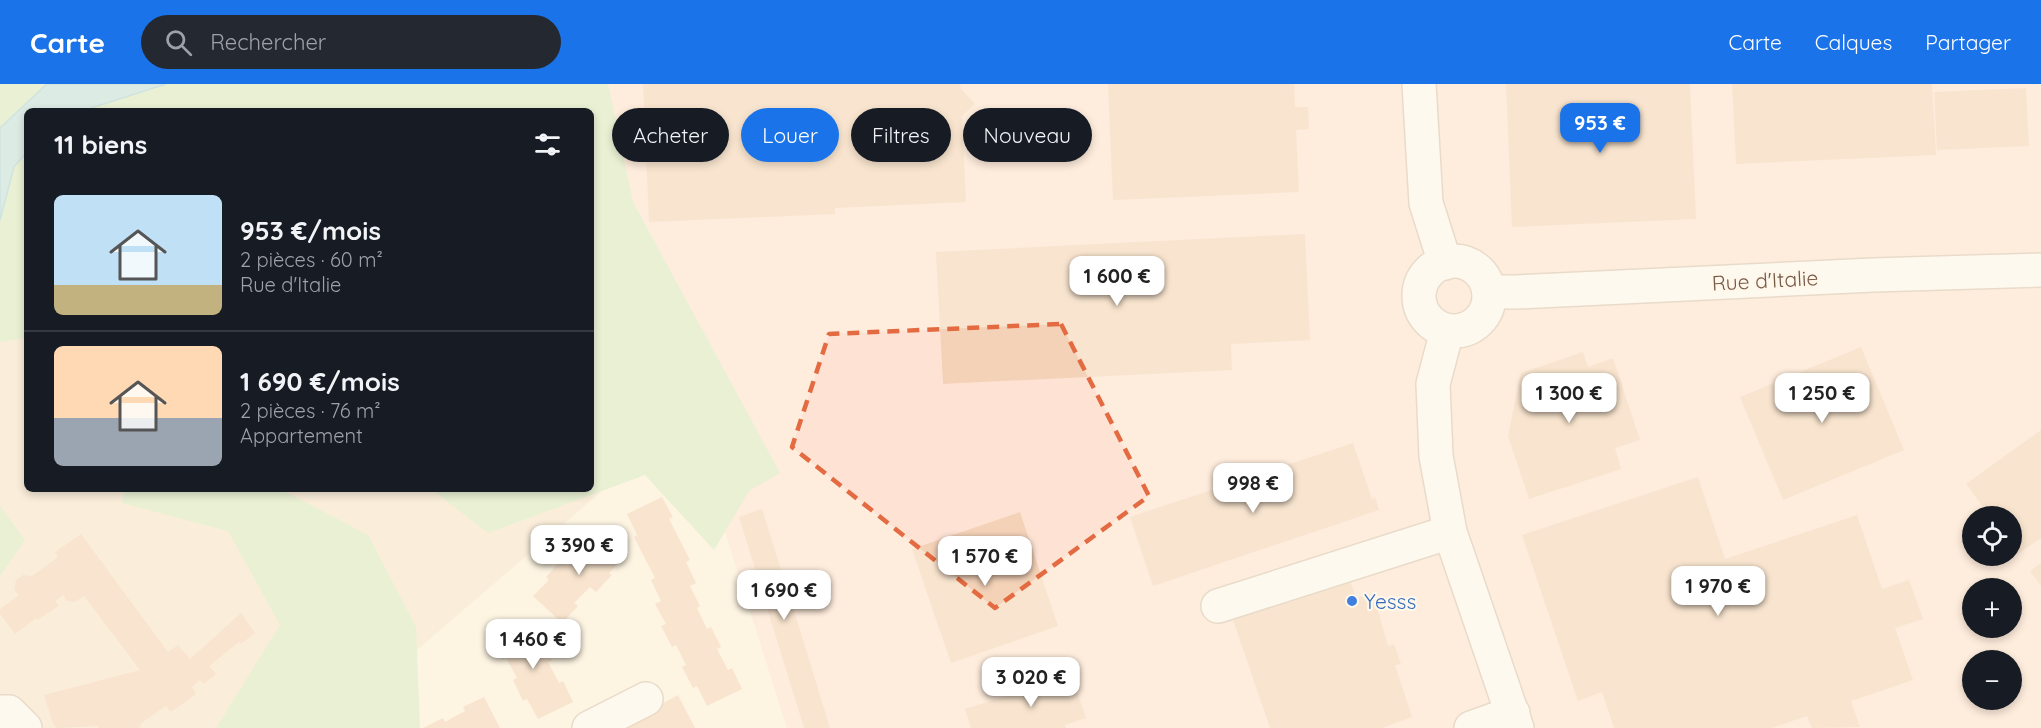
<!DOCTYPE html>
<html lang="fr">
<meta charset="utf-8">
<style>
body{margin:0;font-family:Quicksand,sans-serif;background:#242831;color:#f1f3f6;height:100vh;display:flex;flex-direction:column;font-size:22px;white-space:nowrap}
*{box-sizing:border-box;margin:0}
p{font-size:20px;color:#9ea1a6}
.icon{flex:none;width:33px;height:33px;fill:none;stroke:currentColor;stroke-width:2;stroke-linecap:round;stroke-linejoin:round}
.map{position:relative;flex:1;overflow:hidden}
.side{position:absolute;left:24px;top:24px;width:570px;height:384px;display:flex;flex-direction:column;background:#171b24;border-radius:9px;box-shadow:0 3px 9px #0003}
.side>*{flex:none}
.guide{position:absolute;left:612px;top:24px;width:570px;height:54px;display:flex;gap:12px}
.fabs{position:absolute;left:1962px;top:422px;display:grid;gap:12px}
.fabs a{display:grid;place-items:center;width:60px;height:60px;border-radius:50%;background:#171b24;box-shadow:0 3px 9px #0003;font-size:30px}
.price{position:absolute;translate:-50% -51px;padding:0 14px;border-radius:12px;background:#fff;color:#222;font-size:20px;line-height:39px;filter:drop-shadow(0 2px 3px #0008)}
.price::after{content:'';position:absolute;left:50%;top:36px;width:18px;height:14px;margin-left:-9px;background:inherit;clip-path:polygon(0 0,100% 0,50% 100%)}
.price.selected{background:#1a73e8;color:#fff}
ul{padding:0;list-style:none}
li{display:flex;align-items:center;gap:18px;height:150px;padding:0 30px}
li+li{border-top:2px solid #363941}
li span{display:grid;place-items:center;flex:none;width:168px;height:120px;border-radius:9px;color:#555}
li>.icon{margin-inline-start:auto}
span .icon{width:72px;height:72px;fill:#fffc;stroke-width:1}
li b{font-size:26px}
h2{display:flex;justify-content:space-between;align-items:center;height:72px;padding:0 30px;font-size:26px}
.chip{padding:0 21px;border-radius:27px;background:#171b24;box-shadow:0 3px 9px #0003;font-size:21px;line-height:54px}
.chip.selected{background:#1a73e8;color:#fff}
header{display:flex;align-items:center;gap:36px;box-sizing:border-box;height:84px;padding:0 30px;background:#1a73e8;color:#fff}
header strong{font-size:28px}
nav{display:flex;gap:33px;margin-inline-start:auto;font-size:21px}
.search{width:420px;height:54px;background:#242831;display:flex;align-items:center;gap:15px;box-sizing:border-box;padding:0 21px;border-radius:33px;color:#9ea1a6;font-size:22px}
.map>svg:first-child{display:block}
.residential{fill:#f6e6d0}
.commercial{fill:#fee3d5;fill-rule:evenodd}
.green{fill:#d0ecc0}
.water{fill:#b6dfe8;stroke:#9bcfda;stroke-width:1.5}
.building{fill:#f4d2b8}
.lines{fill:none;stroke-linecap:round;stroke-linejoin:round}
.minor-casing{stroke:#d1bdab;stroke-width:36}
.minor{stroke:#fff;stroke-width:33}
.marked{fill:none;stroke:#e36a41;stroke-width:4.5;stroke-dasharray:12 8;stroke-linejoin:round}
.shop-dot{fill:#3f7fe0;stroke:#fff7ea;stroke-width:2}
.labels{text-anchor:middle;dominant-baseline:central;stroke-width:4.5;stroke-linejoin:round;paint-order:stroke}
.street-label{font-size:21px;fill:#775947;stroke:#fff7ea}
.shop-label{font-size:21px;fill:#366cbe;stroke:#fff7ea;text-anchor:start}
</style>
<header>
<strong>Carte</strong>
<div class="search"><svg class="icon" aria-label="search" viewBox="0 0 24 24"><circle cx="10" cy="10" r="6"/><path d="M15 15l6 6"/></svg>Rechercher</div>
<nav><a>Carte</a><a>Calques</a><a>Partager</a></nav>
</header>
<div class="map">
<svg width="2041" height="644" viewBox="0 0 2041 644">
<rect width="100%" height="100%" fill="#fdf4e2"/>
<polygon class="residential" points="0,0 550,0 569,27 27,27 27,405 591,405 633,118 730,297 382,596 400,644 0,644"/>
<path class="commercial" d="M 550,0 L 2041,0 L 2041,644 L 787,644 L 689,334 L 730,297 L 633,118 L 591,27 ZM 1972,432 L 2012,432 L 2012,471 L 1972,471 ZM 1972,504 L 2012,504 L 2012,543 L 1972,543 ZM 1972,576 L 2012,576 L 2012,615 L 1972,615 Z"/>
<g class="green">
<polygon points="0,0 47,0 0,44"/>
<polygon points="166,0 608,0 633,118 780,389 749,407 714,466 645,391 488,449 431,405 591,405 591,27 82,27"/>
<polygon points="27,68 27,254 0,258 0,136 14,83"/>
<polygon points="125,405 280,405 368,451 416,543 420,644 216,644 280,541 228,447 122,419"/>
<polygon points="0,422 25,456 0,492"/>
</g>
<polygon class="water" points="47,0 166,0 82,27 27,27 27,68 14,83 0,136 0,44"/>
<g class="building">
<polygon points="643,0 960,0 961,5 975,20 962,32 966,118 835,124 835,130 649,138"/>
<polygon points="1108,0 1294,0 1295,23 1308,23 1309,45 1296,46 1299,108 1113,116"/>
<polygon points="1506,0 1690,0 1696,135 1512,143"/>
<polygon points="1732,0 1932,0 1936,71 1736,80"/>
<polygon points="2026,4 2029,62 1937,66 1934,8"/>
<polygon points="1305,150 1310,256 1231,260 1232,286 943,300 936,168"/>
<polygon points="1861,263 1904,366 1783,416 1740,313"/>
<polygon points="1583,268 1588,283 1613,274 1640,356 1615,364 1621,385 1529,415 1508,352 1521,289"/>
<polygon points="2041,346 2041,454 2018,470 2012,461 2012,432 1990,432 1966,400"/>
<polygon points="1353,359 1372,415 1375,413 1379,426 1153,502 1130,433"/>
<polygon points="1698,393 1725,475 1857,431 1882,505 1909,496 1923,535 1895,544 1913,596 1851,617 1860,643 1812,644 1807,632 1771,644 1614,644 1602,608 1578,617 1522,451"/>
<polygon points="662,413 673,433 669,435 690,476 686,478 696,499 690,502 700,522 697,524 707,545 711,543 721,563 717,565 728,586 732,584 742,605 707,622 697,602 693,604 682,583 686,581 676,561 672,563 661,542 666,540 655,520 661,517 651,496 655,494 634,453 637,451 627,430"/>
<polygon points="762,425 799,543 830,644 804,644 739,433"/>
<polygon points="1020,428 1058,542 951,579 912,465"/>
<polygon points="596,445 625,471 609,489 612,491 596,508 590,503 574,519 578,522 562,539 533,512 549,496 546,493 561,476 567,481 583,464 580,461"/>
<polygon points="81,450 168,568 178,561 190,575 241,529 255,549 241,560 239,558 209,582 216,590 204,600 200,596 192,603 196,610 171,628 166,622 140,640 141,643 137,644 99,644 98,642 56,644 52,637 44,611 140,586 84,512 75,518 67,517 63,511 55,517 59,522 37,536 36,534 15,550 0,530 0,525 19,511 14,506 16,496 23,491 32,492 58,473 55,468"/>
<polygon points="2041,479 2041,502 2030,487"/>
<polygon points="1349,494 1356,514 1373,509 1388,562 1394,560 1401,580 1395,581 1412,633 1382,644 1270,644 1232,533"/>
<polygon points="527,537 538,558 542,556 552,576 548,578 559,599 563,597 573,618 538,635 527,615 523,617 513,596 517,594 506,574 503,576 492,555"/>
<polygon points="1072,592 1086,634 1065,641 1066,644 971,644 965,625"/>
<polygon points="678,611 695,644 618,644"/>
<polygon points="484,613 500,644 423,644 443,634 445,638 465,627 463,623"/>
</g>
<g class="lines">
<defs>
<g id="minor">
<polyline points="1419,0 1426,119 1445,179"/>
<circle cx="1454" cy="212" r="35"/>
<polyline points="1489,208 1516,208 1873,191 2041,186"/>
<polyline points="1447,247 1433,300 1436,372 1450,448 1517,644"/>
<polyline points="1218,522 1450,448"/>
<polyline points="0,628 9,628 25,644"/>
<polyline points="589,644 646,615"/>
<polyline points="1471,644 1513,629"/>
</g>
</defs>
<use href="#minor" class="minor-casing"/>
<use href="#minor" class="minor"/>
</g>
<path d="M0 0H2041V644H0ZM 1061,240 L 1149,412 L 995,524 L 792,363 L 829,250 Z" fill="#fdf4e2" fill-opacity=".55" fill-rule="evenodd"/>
<path class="marked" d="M 1061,240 L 1149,412 L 995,524 L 792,363 L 829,250 Z"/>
<circle class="shop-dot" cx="1352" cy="517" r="6"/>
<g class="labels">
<g class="street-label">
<text transform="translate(1765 196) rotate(-3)">Rue d'Italie</text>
</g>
<g class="shop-label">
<text x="1364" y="517">Yesss</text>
</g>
</g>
</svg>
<div class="fabs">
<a><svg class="icon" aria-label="locate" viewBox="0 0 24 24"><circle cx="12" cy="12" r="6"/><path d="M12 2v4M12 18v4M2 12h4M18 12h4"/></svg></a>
<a>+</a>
<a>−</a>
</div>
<b class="price selected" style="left:1600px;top:70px">953 €</b>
<b class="price" style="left:1117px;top:223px">1 600 €</b>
<b class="price" style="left:1569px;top:340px">1 300 €</b>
<b class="price" style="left:1822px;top:340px">1 250 €</b>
<b class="price" style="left:1253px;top:430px">998 €</b>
<b class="price" style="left:579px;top:492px">3 390 €</b>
<b class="price" style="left:985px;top:503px">1 570 €</b>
<b class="price" style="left:1718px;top:533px">1 970 €</b>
<b class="price" style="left:784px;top:537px">1 690 €</b>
<b class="price" style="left:533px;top:586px">1 460 €</b>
<b class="price" style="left:1031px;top:624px">3 020 €</b>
<div class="guide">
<a class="chip">Acheter</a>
<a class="chip selected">Louer</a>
<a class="chip">Filtres</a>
<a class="chip">Nouveau</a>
</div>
<section class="side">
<h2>11 biens<svg class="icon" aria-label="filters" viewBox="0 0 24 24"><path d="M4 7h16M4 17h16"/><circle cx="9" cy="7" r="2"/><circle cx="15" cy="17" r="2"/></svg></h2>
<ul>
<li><span style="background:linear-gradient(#bfe0f5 75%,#c2b280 0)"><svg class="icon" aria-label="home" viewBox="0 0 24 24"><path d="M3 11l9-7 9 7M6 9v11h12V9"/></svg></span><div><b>953 €/mois</b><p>2 pièces · 60 m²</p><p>Rue d'Italie</p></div></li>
<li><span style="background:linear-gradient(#ffd9b3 60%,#9aa5b1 0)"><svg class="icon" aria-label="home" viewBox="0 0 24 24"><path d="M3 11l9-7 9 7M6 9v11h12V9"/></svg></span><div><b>1 690 €/mois</b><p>2 pièces · 76 m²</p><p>Appartement</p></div></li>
</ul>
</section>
</div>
